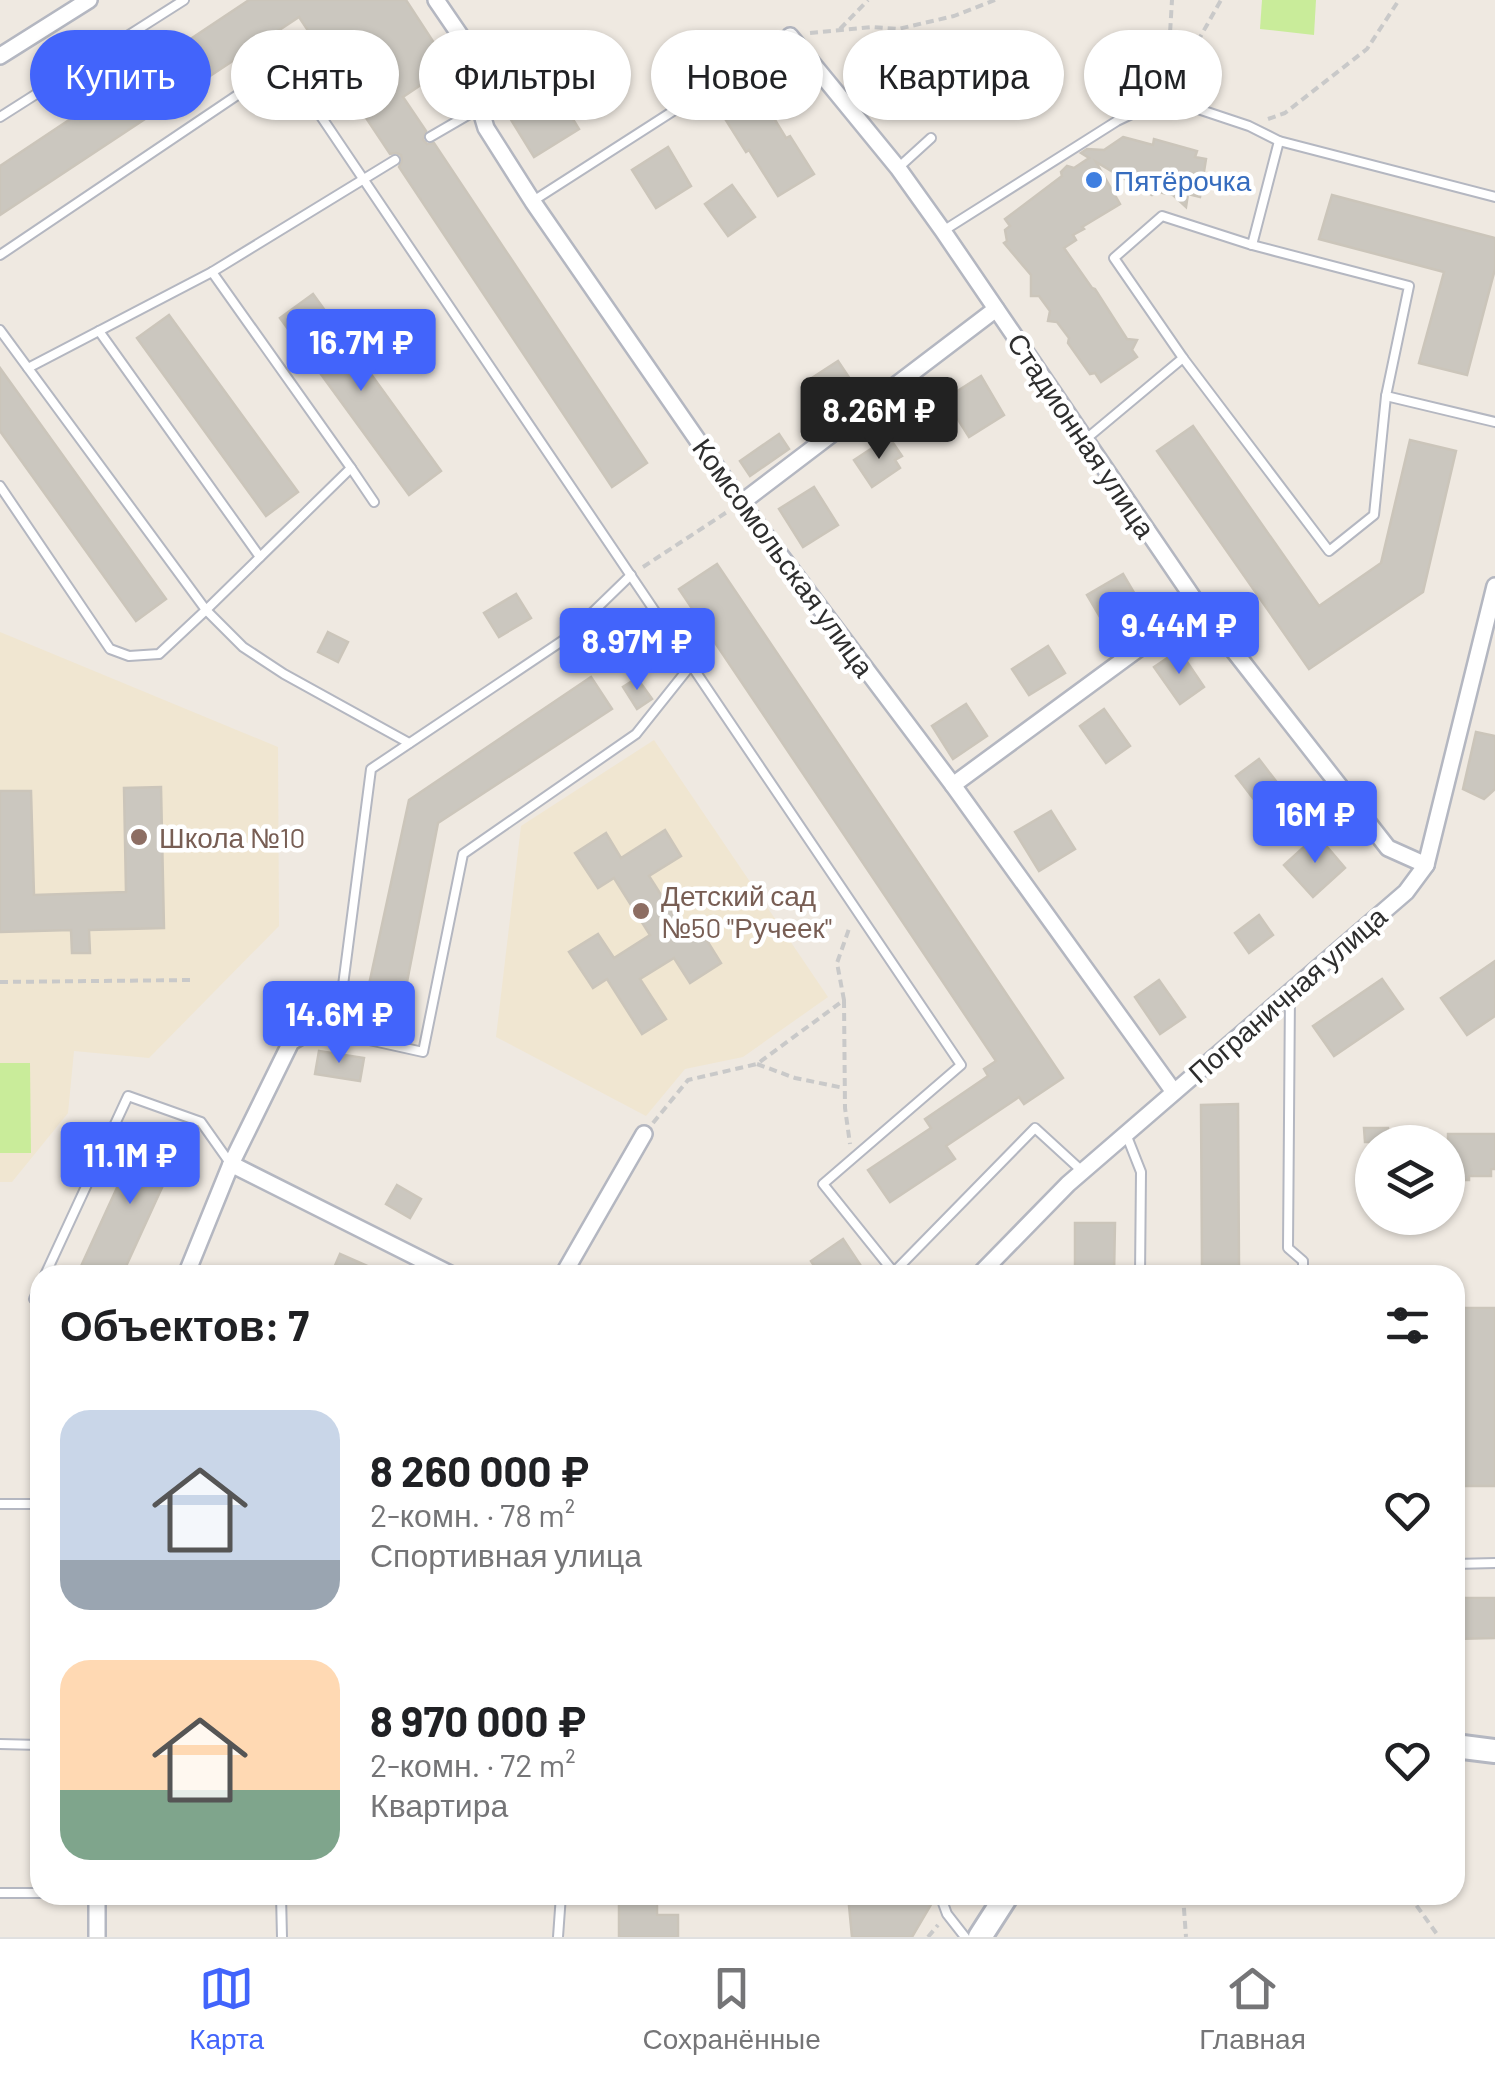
<!DOCTYPE html>
<html lang="ru">
<meta charset="utf-8">
<style>
body{margin:0;font-family:Barlow,sans-serif;background:#f2f2f2;color:#202124;height:100vh;display:flex;flex-direction:column;font-size:38px;white-space:nowrap}
*{box-sizing:border-box;margin:0}
p{font-size:32px;color:#757577}
.icon{flex:none;width:55px;height:55px;fill:none;stroke:currentColor;stroke-width:2;stroke-linecap:round;stroke-linejoin:round}
.map{position:relative;flex:1;overflow:hidden}
.details{position:absolute;left:30px;top:1265px;width:1435px;height:640px;display:flex;flex-direction:column;background:#fff;border-radius:30px;box-shadow:0 2px 8px #0004}
.details>*{flex:none}
.top-card{position:absolute;left:30px;top:30px;width:1435px;height:90px;display:flex;gap:20px}
.controls{position:absolute;left:1355px;top:1125px;display:grid;gap:20px}
.controls a{display:grid;place-items:center;width:110px;height:110px;border-radius:50%;background:#fff;box-shadow:0 2px 8px #0004;font-size:50px}
.price{position:absolute;translate:-50% -85px;padding:0 22px;border-radius:10px;background:#4264fb;color:#fff;font-size:32px;line-height:65px;filter:drop-shadow(0 2px 5px #0008)}
.price::after{content:'';position:absolute;left:50%;top:60px;width:30px;height:22px;margin-left:-15px;background:inherit;clip-path:polygon(0 0,100% 0,50% 100%)}
.price.selected{background:#222;color:#fff}
ul{padding:0;list-style:none}
li{display:flex;align-items:center;gap:30px;height:250px;padding:0 30px}
li span{display:grid;place-items:center;flex:none;width:280px;height:200px;border-radius:30px;color:#555}
li>.icon{margin-inline-start:auto}
span .icon{width:120px;height:120px;fill:#fffc;stroke-width:1}
li b{font-size:42px}
h2{display:flex;justify-content:space-between;align-items:center;height:120px;padding:0 30px;font-size:42px}
.pill{padding:0 35px;border-radius:45px;background:#fff;box-shadow:0 2px 8px #0004;font-size:35px;line-height:90px}
.pill.selected{background:#4264fb;color:#fff}
.menu{display:flex;justify-content:space-around;align-items:center;height:140px;border-top:2px solid #e0e0e0;background:#fff;font-size:28px;color:#757577}
.menu a{display:grid;justify-items:center;gap:5px}
.menu .selected{color:#4264fb}
.map>svg:first-child{display:block}
.education{fill:#f0e6d1}
.pitch{fill:#c9ec9a}
.building{fill:#cbc7bf;stroke:#cbc5ba;stroke-width:2.5}
.lines{fill:none;stroke-linecap:round;stroke-linejoin:round}
.service-casing{stroke:#b4b7c1;stroke-width:12}
.minor-casing{stroke:#b4b7c1;stroke-width:20}
.secondary-casing{stroke:#b4b7c1;stroke-width:28}
.path{stroke:#c9c9c9;stroke-width:4;stroke-dasharray:8 5;stroke-linecap:butt}
.service{stroke:#fff;stroke-width:8}
.minor{stroke:#fff;stroke-width:15}
.secondary{stroke:#fff;stroke-width:22}
.shop-dot{fill:#3f7fe0;stroke:#fff;stroke-width:4}
.education-dot{fill:#8d6e63;stroke:#fff;stroke-width:4}
.labels{text-anchor:middle;dominant-baseline:central;stroke-width:9;stroke-linejoin:round;paint-order:stroke}
.shop-label{font-size:28px;fill:#366cbe;stroke:#fff;text-anchor:start}
.street-label{font-size:28px;fill:#2e2e2e;stroke:#fff}
.education-label{font-size:28px;fill:#785e54;stroke:#fff;text-anchor:start}
</style>
<div class="map">
<svg width="1495" height="1937" viewBox="0 0 1495 1937">
<rect width="100%" height="100%" fill="#efe9e1"/>
<g class="education">
<polygon points="0,632 278,747 279,926 149,1058 74,1051 68,1113 12,1182 0,1182"/>
<polygon points="654,740 828,997 743,1057 685,1069 646,1116 496,1037 521,826"/>
</g>
<g class="pitch">
<polygon points="1262,0 1316,0 1314,35 1260,29"/>
<polygon points="0,1063 30,1063 31,1153 0,1153"/>
</g>
<g class="building">
<polygon points="249,0 406,0 449,66 403,97 426,131 423,140 427,144 434,143 647,463 612,487 399,167 402,161 401,155 396,153 390,154 299,17 0,215 0,166"/>
<polygon points="547,77 579,129 534,157 502,105"/>
<polygon points="758,92 786,138 790,136 814,174 778,196 749,150 746,152 722,114"/>
<polygon points="1123,137 1153,145 1154,139 1197,151 1195,157 1206,159 1200,197 1188,194 1186,207 1173,195 1158,192 1152,195 1096,162 1120,204 1082,227 1084,229 1073,235 1076,240 1064,248 1092,288 1095,289 1127,339 1137,340 1132,350 1137,357 1101,382 1095,373 1090,374 1068,343 1069,338 1057,322 1048,321 1050,311 1039,296 1031,296 1031,275 1004,243 1007,241 1005,230 1010,226 1005,219 1062,176 1061,172 1067,166 1074,168 1089,158 1081,153 1087,149 1104,150"/>
<polygon points="668,147 691,186 656,208 632,170"/>
<polygon points="732,185 755,217 728,236 705,204"/>
<polygon points="1332,195 1495,238 1495,269 1467,375 1419,363 1444,272 1319,239"/>
<polygon points="313,294 441,471 409,495 280,318"/>
<polygon points="169,315 298,492 266,516 137,338"/>
<polygon points="838,361 858,391 825,413 804,383"/>
<polygon points="0,368 166,599 136,621 0,431"/>
<polygon points="981,376 1004,415 969,437 945,399"/>
<polygon points="1193,426 1319,606 1381,563 1410,440 1456,451 1423,592 1309,669 1157,451"/>
<polygon points="779,434 789,449 750,476 740,461"/>
<polygon points="889,437 902,456 895,460 900,468 872,487 854,460"/>
<polygon points="814,487 838,525 803,547 779,509"/>
<polygon points="717,564 1063,1078 1024,1104 1019,1097 946,1146 955,1159 890,1202 868,1170 931,1128 925,1119 988,1076 984,1069 996,1061 679,589"/>
<polygon points="1123,574 1136,596 1100,617 1087,595"/>
<polygon points="516,594 531,618 499,637 484,613"/>
<polygon points="328,632 348,642 338,662 318,652"/>
<polygon points="1048,646 1065,673 1029,695 1012,669"/>
<polygon points="1179,650 1204,687 1180,704 1154,667"/>
<polygon points="591,677 612,709 438,823 399,1023 362,1017 409,800"/>
<polygon points="637,678 652,699 637,709 623,687"/>
<polygon points="966,704 987,736 953,759 932,726"/>
<polygon points="1104,709 1130,746 1106,763 1080,726"/>
<polygon points="1476,732 1495,736 1495,789 1484,799 1463,789"/>
<polygon points="1259,759 1282,789 1259,806 1236,776"/>
<polygon points="161,787 164,928 89,930 90,953 72,953 71,930 0,932 0,791 31,791 34,895 126,892 124,788"/>
<polygon points="1051,811 1075,849 1039,871 1015,832"/>
<polygon points="665,830 681,856 649,876 686,934 698,926 721,963 690,983 674,958 640,979 666,1019 642,1034 607,979 593,988 569,952 598,934 614,958 650,935 614,878 598,888 575,853 606,833 621,858"/>
<polygon points="1317,835 1345,868 1313,897 1284,865"/>
<polygon points="1259,915 1273,935 1249,953 1235,933"/>
<polygon points="1495,961 1495,1016 1467,1035 1441,998"/>
<polygon points="1382,979 1403,1009 1334,1056 1313,1026"/>
<polygon points="1159,980 1185,1017 1160,1034 1135,997"/>
<polygon points="319,1051 364,1058 360,1081 315,1074"/>
<polygon points="1238,1104 1239,1266 1202,1266 1201,1105"/>
<polygon points="1364,1128 1388,1128 1389,1142 1365,1142"/>
<polygon points="143,1131 180,1148 122,1275 77,1275"/>
<polygon points="1448,1134 1495,1134 1495,1169 1491,1169 1491,1176 1469,1176 1469,1180 1448,1180"/>
<polygon points="397,1185 421,1199 410,1218 386,1204"/>
<polygon points="1075,1223 1115,1223 1114,1275 1075,1275"/>
<polygon points="843,1239 867,1275 820,1275 811,1261"/>
<polygon points="340,1254 388,1275 331,1275"/>
<rect x="1464" y="1308" width="31" height="178"/>
<polygon points="1455,1598 1495,1598 1495,1638 1455,1639"/>
<polygon points="619,1895 657,1895 657,1915 678,1915 678,1937 619,1937"/>
<polygon points="848,1895 925,1895 932,1903 912,1937 852,1937"/>
</g>
<g class="lines">
<defs>
<g id="service">
<polyline points="0,117 184,0"/>
<polyline points="430,137 480,108"/>
<polyline points="898,168 931,138"/>
<polyline points="533,201 790,36"/>
<polyline points="943,231 1117,121 1165,98 1249,126 1279,141 1495,197"/>
<polyline points="1252,245 1409,286 1386,396 1495,422"/>
<polyline points="0,255 285,63 961,1065 823,1184 896,1275"/>
<polyline points="0,330 206,610 351,468 212,272"/>
<polyline points="99,331 260,557"/>
<polyline points="1183,358 1329,551 1374,515 1386,396"/>
<polyline points="28,368 212,272 395,160"/>
<polyline points="1086,439 1183,358 1114,258 1162,216 1252,245 1279,141"/>
<polyline points="351,468 374,502"/>
<polyline points="0,486 110,649 129,656 159,654 206,610 243,647 284,674 409,743"/>
<polyline points="631,575 565,639 371,769 342,993 315,1028 423,1052 463,854 636,734 691,665"/>
<polyline points="1290,992 1288,1248 1303,1261 1303,1275"/>
<polyline points="1126,1134 1141,1172 1140,1275"/>
<polyline points="894,1272 1035,1128 1082,1171"/>
<polyline points="45,1275 128,1096 201,1122 230,1163"/>
<polyline points="40,1286 34,1299 40,1302"/>
<polyline points="0,1504 40,1504"/>
<polyline points="1455,1564 1495,1563"/>
<polyline points="0,1744 40,1745"/>
<polyline points="0,1893 40,1893"/>
<polyline points="281,1895 282,1937"/>
<polyline points="940,1895 947,1914 965,1937"/>
<polyline points="558,1937 561,1895"/>
</g>
<g id="minor">
<polyline points="436,0 464,41 481,97 480,108 486,128 533,202 741,503 953,785 1174,1092"/>
<polyline points="790,36 898,168 943,231 1198,605 1388,848 1426,865"/>
<polyline points="0,56 89,0"/>
<polyline points="741,503 996,309"/>
<polyline points="953,785 1198,605"/>
<polyline points="231,1164 452,1275"/>
<polyline points="186,1275 231,1164 291,1042 315,1028"/>
<polyline points="563,1275 644,1134"/>
<polyline points="979,1275 1068,1184 1406,892 1426,865 1495,586"/>
<polyline points="97,1895 97,1937"/>
</g>
<g id="secondary">
<polyline points="1455,1746 1495,1751"/>
<polyline points="980,1937 1007,1895"/>
</g>
</defs>
<use href="#service" class="service-casing"/>
<use href="#minor" class="minor-casing"/>
<use href="#secondary" class="secondary-casing"/>
<g class="path">
<polyline points="840,29 868,0"/>
<polyline points="810,33 873,27 898,29 954,16 995,0"/>
<polyline points="1167,83 1172,0"/>
<polyline points="1172,87 1221,0"/>
<polyline points="1268,119 1285,113 1367,49 1399,0"/>
<polyline points="643,567 727,512"/>
<polyline points="0,982 192,980"/>
<polyline points="844,1000 845,1108 850,1144"/>
<polyline points="757,1064 795,1078 844,1088"/>
<polyline points="653,1123 688,1080 757,1064 844,1000 837,963 850,926"/>
<polyline points="1183,1895 1186,1937"/>
<polyline points="1409,1895 1439,1937"/>
<polyline points="957,1903 965,1895"/>
<polyline points="928,1937 938,1925"/>
</g>
<use href="#service" class="service"/>
<use href="#minor" class="minor"/>
<use href="#secondary" class="secondary"/>
</g>
<circle class="shop-dot" cx="1094" cy="180" r="10"/>
<g class="education-dot">
<circle cx="139" cy="837" r="10"/>
<circle cx="641" cy="911" r="10"/>
</g>
<g class="labels">
<g class="shop-label">
<text x="1114" y="180">Пятёрочка</text>
</g>
<g class="street-label">
<text transform="translate(1082 435) rotate(56)">Стадионная улица</text>
<text transform="translate(784 557) rotate(54)">Комсомольская улица</text>
<text transform="translate(1287 994) rotate(-41)">Пограничная улица</text>
</g>
<g class="education-label">
<text x="159" y="837">Школа №10</text>
<text x="661" y="895">Детский сад<tspan x="661" dy="32">№50 "Ручеек"</tspan></text>
</g>
</g>
</svg>
<div class="controls">
<a><svg class="icon" aria-label="layers" viewBox="0 0 24 24"><path d="M12 4l9 5-9 5-9-5zM3 14l9 5 9-5"/></svg></a>
</div>
<b class="price" style="left:361px;top:394px">16.7M ₽</b>
<b class="price selected" style="left:879px;top:462px">8.26M ₽</b>
<b class="price" style="left:1179px;top:677px">9.44M ₽</b>
<b class="price" style="left:637px;top:693px">8.97M ₽</b>
<b class="price" style="left:1315px;top:866px">16M ₽</b>
<b class="price" style="left:339px;top:1066px">14.6M ₽</b>
<b class="price" style="left:130px;top:1207px">11.1M ₽</b>
<div class="top-card">
<a class="pill selected">Купить</a>
<a class="pill">Снять</a>
<a class="pill">Фильтры</a>
<a class="pill">Новое</a>
<a class="pill">Квартира</a>
<a class="pill">Дом</a>
</div>
<section class="details">
<h2>Объектов: 7<svg class="icon" aria-label="filters" viewBox="0 0 24 24"><path d="M4 7h16M4 17h16"/><circle cx="9" cy="7" r="2"/><circle cx="15" cy="17" r="2"/></svg></h2>
<ul>
<li><span style="background:linear-gradient(#c9d6e8 75%,#9aa5b1 0)"><svg class="icon" aria-label="home" viewBox="0 0 24 24"><path d="M3 11l9-7 9 7M6 9v11h12V9"/></svg></span><div><b>8 260 000 ₽</b><p>2-комн. · 78 m²</p><p>Спортивная улица</p></div><svg class="icon" aria-label="heart" viewBox="0 0 24 24"><path d="M12 20l-8-8c-3-5 5-10 8-4 3-6 11-1 8 4z"/></svg></li>
<li><span style="background:linear-gradient(#ffd9b3 65%,#7fa58c 0)"><svg class="icon" aria-label="home" viewBox="0 0 24 24"><path d="M3 11l9-7 9 7M6 9v11h12V9"/></svg></span><div><b>8 970 000 ₽</b><p>2-комн. · 72 m²</p><p>Квартира</p></div><svg class="icon" aria-label="heart" viewBox="0 0 24 24"><path d="M12 20l-8-8c-3-5 5-10 8-4 3-6 11-1 8 4z"/></svg></li>
</ul>
</section>
</div>
<nav class="menu">
<a class="selected"><svg class="icon" aria-label="map" viewBox="0 0 24 24"><path d="M3 6l6-2 6 2 6-2v14l-6 2-6-2-6 2zM9 4v14M15 6v14"/></svg>Карта</a>
<a><svg class="icon" aria-label="saved" viewBox="0 0 24 24"><path d="M7 4h10v16l-5-4-5 4z"/></svg>Сохранённые</a>
<a><svg class="icon" aria-label="home" viewBox="0 0 24 24"><path d="M3 11l9-7 9 7M6 9v11h12V9"/></svg>Главная</a>
</nav>
